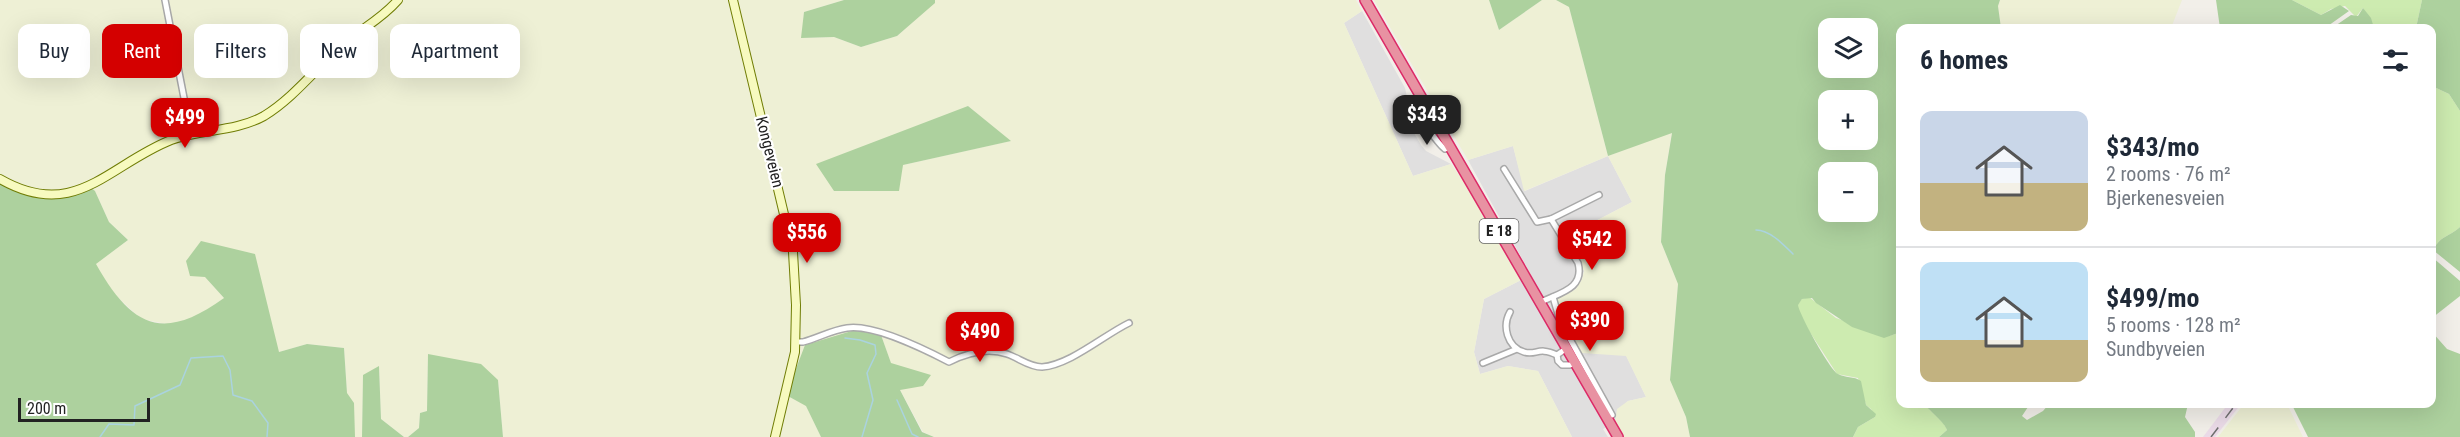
<!DOCTYPE html>
<meta charset="utf-8">
<style>
body{margin:0;font-family:"Roboto Condensed",sans-serif;background:#f2f2f3;color:#1f2937;height:100vh;display:flex;flex-direction:column;font-size:22px;white-space:nowrap}
*{box-sizing:border-box;margin:0}
p{font-size:20px;color:#747a83}
.icon{flex:none;width:33px;height:33px;fill:none;stroke:currentColor;stroke-width:2;stroke-linecap:round;stroke-linejoin:round}
.map{position:relative;flex:1;overflow:hidden}
.side{position:absolute;left:1896px;top:24px;width:540px;height:384px;display:flex;flex-direction:column;background:#fff;border-radius:12px;box-shadow:0 6px 24px #0002}
.side>*{flex:none}
.hud{position:absolute;left:18px;top:24px;width:570px;height:54px;display:flex;gap:12px}
.controls{position:absolute;left:1818px;top:18px;display:grid;gap:12px}
.controls a{display:grid;place-items:center;width:60px;height:60px;border-radius:12px;background:#fff;box-shadow:0 6px 24px #0002;font-size:30px}
.scale{position:absolute;left:18px;bottom:15px;width:132px;box-sizing:border-box;padding-left:6px;border:3px solid #222;border-top:0;font-size:16px;line-height:21px;white-space:nowrap;color:#222;-webkit-text-stroke:4px #fff;paint-order:stroke}
.price{position:absolute;translate:-50% -51px;padding:0 14px;border-radius:12px;background:#d40000;color:#fff;font-size:20px;line-height:39px;filter:drop-shadow(0 2px 3px #0008)}
.price::after{content:'';position:absolute;left:50%;top:36px;width:18px;height:14px;margin-left:-9px;background:inherit;clip-path:polygon(0 0,100% 0,50% 100%)}
.price.current{background:#222;color:#fff}
ul{padding:0;list-style:none}
li{display:flex;align-items:center;gap:18px;height:150px;padding:0 24px}
li+li{border-top:2px solid #e0e1e3}
li span{display:grid;place-items:center;flex:none;width:168px;height:120px;border-radius:12px;color:#555}
li>.icon{margin-inline-start:auto}
span .icon{width:72px;height:72px;fill:#fffc;stroke-width:1}
li b{font-size:26px}
h2{display:flex;justify-content:space-between;align-items:center;height:72px;padding:0 24px;font-size:26px}
.chip{padding:0 21px;border-radius:12px;background:#fff;box-shadow:0 6px 24px #0002;font-size:21px;line-height:54px}
.chip.current{background:#d40000;color:#fff}
.map>svg:first-child{display:block}
.residential{fill:#e0dfdf}
.industrial{fill:#ebdbe8}
.farmland{fill:#eef0d5;fill-rule:evenodd}
.grass{fill:#cdebb0}
.forest{fill:#add19e;fill-rule:evenodd}
.lines{fill:none;stroke-linecap:round;stroke-linejoin:round}
.stream{stroke:#aad3df;stroke-width:1.5}
.street-casing{stroke:#a9a9a9;stroke-width:8}
.secondary-casing{stroke:#707d05;stroke-width:10}
.highway-casing{stroke:#dc2a67;stroke-width:12}
.street{stroke:#fff;stroke-width:5}
.secondary{stroke:#f7fabf;stroke-width:8}
.highway{stroke:#e892a2;stroke-width:9}
.rail{stroke:#707070;stroke-width:1.5;stroke-dasharray:12 12;stroke-linecap:butt}
.labels{text-anchor:middle;dominant-baseline:central;stroke-width:4.5;stroke-linejoin:round;paint-order:stroke}
.shield{fill:#fff;stroke:#646464;stroke-width:1.5}
.shield-label{font-size:15px;font-weight:bold;fill:#222}
.street-label{font-size:16px;fill:#222;stroke:#fff}
</style>
<div class="map">
<svg width="2460" height="437" viewBox="0 0 2460 437">
<rect width="100%" height="100%" fill="#f2efe9"/>
<g class="residential">
<polygon points="1362,11 1405,88 1408,101 1407,121 1421,145 1426,151 1451,164 1413,176 1344,23"/>
<polygon points="1513,146 1525,191 1608,156 1632,202 1565,237 1584,271 1582,279 1576,289 1558,297 1626,355 1646,397 1628,401 1618,412 1615,422 1603,429 1608,437 1572,437 1538,371 1508,366 1480,374 1474,352 1484,299 1531,275 1468,160"/>
</g>
<polygon class="industrial" points="2228,404 2241,404 2215,437 2203,437"/>
<g class="farmland">
<path d="M 0,0 L 844,0 L 804,12 L 802,38 L 834,37 L 861,47 L 897,36 L 934,3 L 935,0 L 1356,0 L 1362,11 L 1344,23 L 1413,176 L 1451,164 L 1531,275 L 1484,299 L 1474,352 L 1480,374 L 1508,366 L 1538,371 L 1572,437 L 934,437 L 923,432 L 900,390 L 881,335 L 786,395 L 806,405 L 821,437 L 503,437 L 498,380 L 428,354 L 427,411 L 420,413 L 419,428 L 408,437 L 404,437 L 381,419 L 379,367 L 363,376 L 362,437 L 355,437 L 347,393 L 344,348 L 307,344 L 279,352 L 205,277 L 224,298 L 200,316 L 172,325 L 141,319 L 112,292 L 95,264 L 128,240 L 109,222 L 95,191 L 35,195 L 0,179 ZM 968,106 L 1010,141 L 903,165 Z"/>
<polygon points="1374,0 1489,0 1499,30 1542,0 1556,0 1569,7 1608,156 1672,132 1665,175 1661,242 1678,284 1670,380 1686,417 1690,437 1623,437 1615,422 1617,409 1628,401 1646,397 1626,356 1582,353 1562,321 1556,300 1576,289 1582,279 1584,271 1565,237 1632,202 1608,156 1524,191 1513,146 1468,160"/>
<polygon points="2000,0 2182,0 2171,28 2001,28 1998,6"/>
<polygon points="2244,404 2287,404 2303,437 2218,437"/>
</g>
<g class="grass">
<polygon points="2292,0 2422,0 2416,28 2374,28 2363,8 2356,17 2345,6 2331,9 2321,15"/>
<path d="M 2432,86 L 2449,94 L 2460,111 L 2460,227 C 2449,237 2441,235 2433,250 L 2432,248 Z"/>
<path d="M 1809,297 L 1836,318 L 1889,336 L 1898,333 L 1900,342 L 1900,404 L 1924,404 C 1930,411 1945,422 1947,430 L 1939,437 L 1853,437 L 1858,427 L 1875,417 L 1871,409 L 1866,405 L 1858,378 L 1837,374 L 1802,320 L 1797,305 L 1802,299 Z"/>
</g>
<g class="forest">
<polygon points="844,0 935,0 935,3 897,36 861,47 834,37 801,38 804,12"/>
<polygon points="1489,0 1542,0 1499,30"/>
<path d="M 1556,0 L 2000,0 L 1998,6 L 2001,28 L 1900,28 L 1900,342 L 1898,333 L 1884,338 L 1852,327 L 1816,303 L 1812,298 L 1802,299 L 1798,305 C 1799,314 1830,370 1838,374 C 1845,378 1854,376 1861,381 L 1866,405 L 1876,414 L 1875,417 L 1858,427 L 1853,437 L 1690,437 L 1686,417 L 1670,380 L 1678,284 L 1661,242 L 1665,175 L 1672,133 L 1608,156 L 1569,7 ZM 1828,28 L 1868,28 L 1868,68 L 1828,68 ZM 1828,100 L 1868,100 L 1868,140 L 1828,140 ZM 1828,172 L 1868,172 L 1868,212 L 1828,212 Z"/>
<polygon points="2216,0 2292,0 2321,15 2340,5 2349,11 2325,28 2220,28"/>
<polygon points="2422,0 2460,0 2460,111 2449,94 2432,86 2432,28 2416,28"/>
<polygon points="2363,8 2371,18 2374,28 2332,28 2351,15 2358,16"/>
<polygon points="968,106 1011,141 903,165 899,191 834,191 816,164"/>
<path d="M 0,179 L 35,195 L 90,187 L 95,191 L 109,222 L 128,240 L 96,264 C 131,326 162,343 224,298 L 205,277 L 190,276 L 186,261 L 201,241 L 255,254 L 279,352 L 307,344 L 344,348 L 347,393 L 354,403 L 355,437 L 0,437 Z"/>
<path d="M 2460,227 L 2460,272 L 2433,250 C 2441,235 2449,237 2460,227 Z"/>
<polygon points="2432,257 2460,281 2460,296 2432,318"/>
<polygon points="855,330 881,335 891,363 931,375 923,386 900,390 922,432 934,437 821,437 806,406 786,395 805,345"/>
<polygon points="2432,332 2447,349 2460,354 2460,437 2308,437 2293,407 2295,404 2432,404"/>
<polygon points="428,354 481,364 498,380 503,437 408,437 419,428 420,413 427,411"/>
<polygon points="379,366 381,419 404,437 362,437 363,375"/>
<path d="M 1924,404 L 2030,404 L 2022,416 L 2027,420 L 2043,411 L 2049,404 L 2188,404 L 2185,417 L 2195,432 L 2195,437 L 1939,437 L 1947,430 C 1945,423 1930,411 1924,404 Z"/>
</g>
<g class="lines">
<g class="stream">
<path d="M 1756,230 C 1770,230 1784,245 1793,254"/>
<polyline points="845,338 860,340 875,345 876,354 867,373 873,400 862,437"/>
<polyline points="897,400 912,434 918,437"/>
<polyline points="100,437 109,424 134,425 135,406 180,385 191,358 223,356 230,370 233,395 252,401 268,423 267,437"/>
</g>
<defs>
<g id="street">
<polyline points="165,0 191,134"/>
<path d="M 1418,113 C 1420,119 1440,146 1445,149 L 1450,146"/>
<polyline points="1410,116 1428,107"/>
<polyline points="1504,169 1537,222 1551,219 1599,195"/>
<polyline points="1553,297 1560,321 1612,415"/>
<path d="M 1541,302 C 1559,293 1585,289 1578,263 L 1551,219"/>
<path d="M 1510,312 C 1502,326 1507,347 1524,352 C 1536,356 1538,346 1557,355 L 1567,348"/>
<path d="M 796,342 L 803,342 C 818,338 832,330 847,328 C 873,324 926,350 949,362 C 967,353 987,347 1007,354 C 1019,358 1029,367 1042,367 C 1070,365 1104,335 1129,323"/>
<polyline points="1557,355 1558,361 1562,365 1570,365"/>
<polyline points="1483,363 1517,349"/>
</g>
<g id="secondary">
<polyline points="733,0 793,252 796,305 795,352 775,437"/>
<path d="M 0,179 C 75,222 108,165 171,140 C 201,129 235,132 264,116 C 292,99 314,71 338,49 C 358,30 380,21 398,0"/>
</g>
<polyline id="highway" points="1365,0 1618,437"/>
</defs>
<use href="#street" class="street-casing"/>
<use href="#secondary" class="secondary-casing"/>
<use href="#highway" class="highway-casing"/>
<use href="#street" class="street"/>
<use href="#secondary" class="secondary"/>
<use href="#highway" class="highway"/>
<polyline class="rail" points="2211,437 2236,404"/>
</g>
<g class="labels">
<rect class="shield" x="1479.5" y="219" width="39" height="24" rx="4.5"/>
<g class="shield-label">
<text x="1499" y="231">E 18</text>
</g>
<g class="street-label">
<text transform="translate(770 152) rotate(76)">Kongeveien</text>
</g>
</g>
</svg>
<div class="controls">
<a><svg class="icon" aria-label="layers" viewBox="0 0 24 24"><path d="M12 4l9 5-9 5-9-5zM3 14l9 5 9-5"/></svg></a>
<a>+</a>
<a>−</a>
</div>
<div class="scale">200 m</div>
<b class="price current" style="left:1427px;top:146px">$343</b>
<b class="price" style="left:185px;top:149px">$499</b>
<b class="price" style="left:807px;top:264px">$556</b>
<b class="price" style="left:1592px;top:271px">$542</b>
<b class="price" style="left:1590px;top:352px">$390</b>
<b class="price" style="left:980px;top:363px">$490</b>
<div class="hud">
<a class="chip">Buy</a>
<a class="chip current">Rent</a>
<a class="chip">Filters</a>
<a class="chip">New</a>
<a class="chip">Apartment</a>
</div>
<section class="side">
<h2>6 homes<svg class="icon" aria-label="filters" viewBox="0 0 24 24"><path d="M4 7h16M4 17h16"/><circle cx="9" cy="7" r="2"/><circle cx="15" cy="17" r="2"/></svg></h2>
<ul>
<li><span style="background:linear-gradient(#c9d6e8 60%,#c2b280 0)"><svg class="icon" aria-label="home" viewBox="0 0 24 24"><path d="M3 11l9-7 9 7M6 9v11h12V9"/></svg></span><div><b>$343/mo</b><p>2 rooms · 76 m²</p><p>Bjerkenesveien</p></div></li>
<li><span style="background:linear-gradient(#bfe0f5 65%,#c2b280 0)"><svg class="icon" aria-label="home" viewBox="0 0 24 24"><path d="M3 11l9-7 9 7M6 9v11h12V9"/></svg></span><div><b>$499/mo</b><p>5 rooms · 128 m²</p><p>Sundbyveien</p></div></li>
</ul>
</section>
</div>
